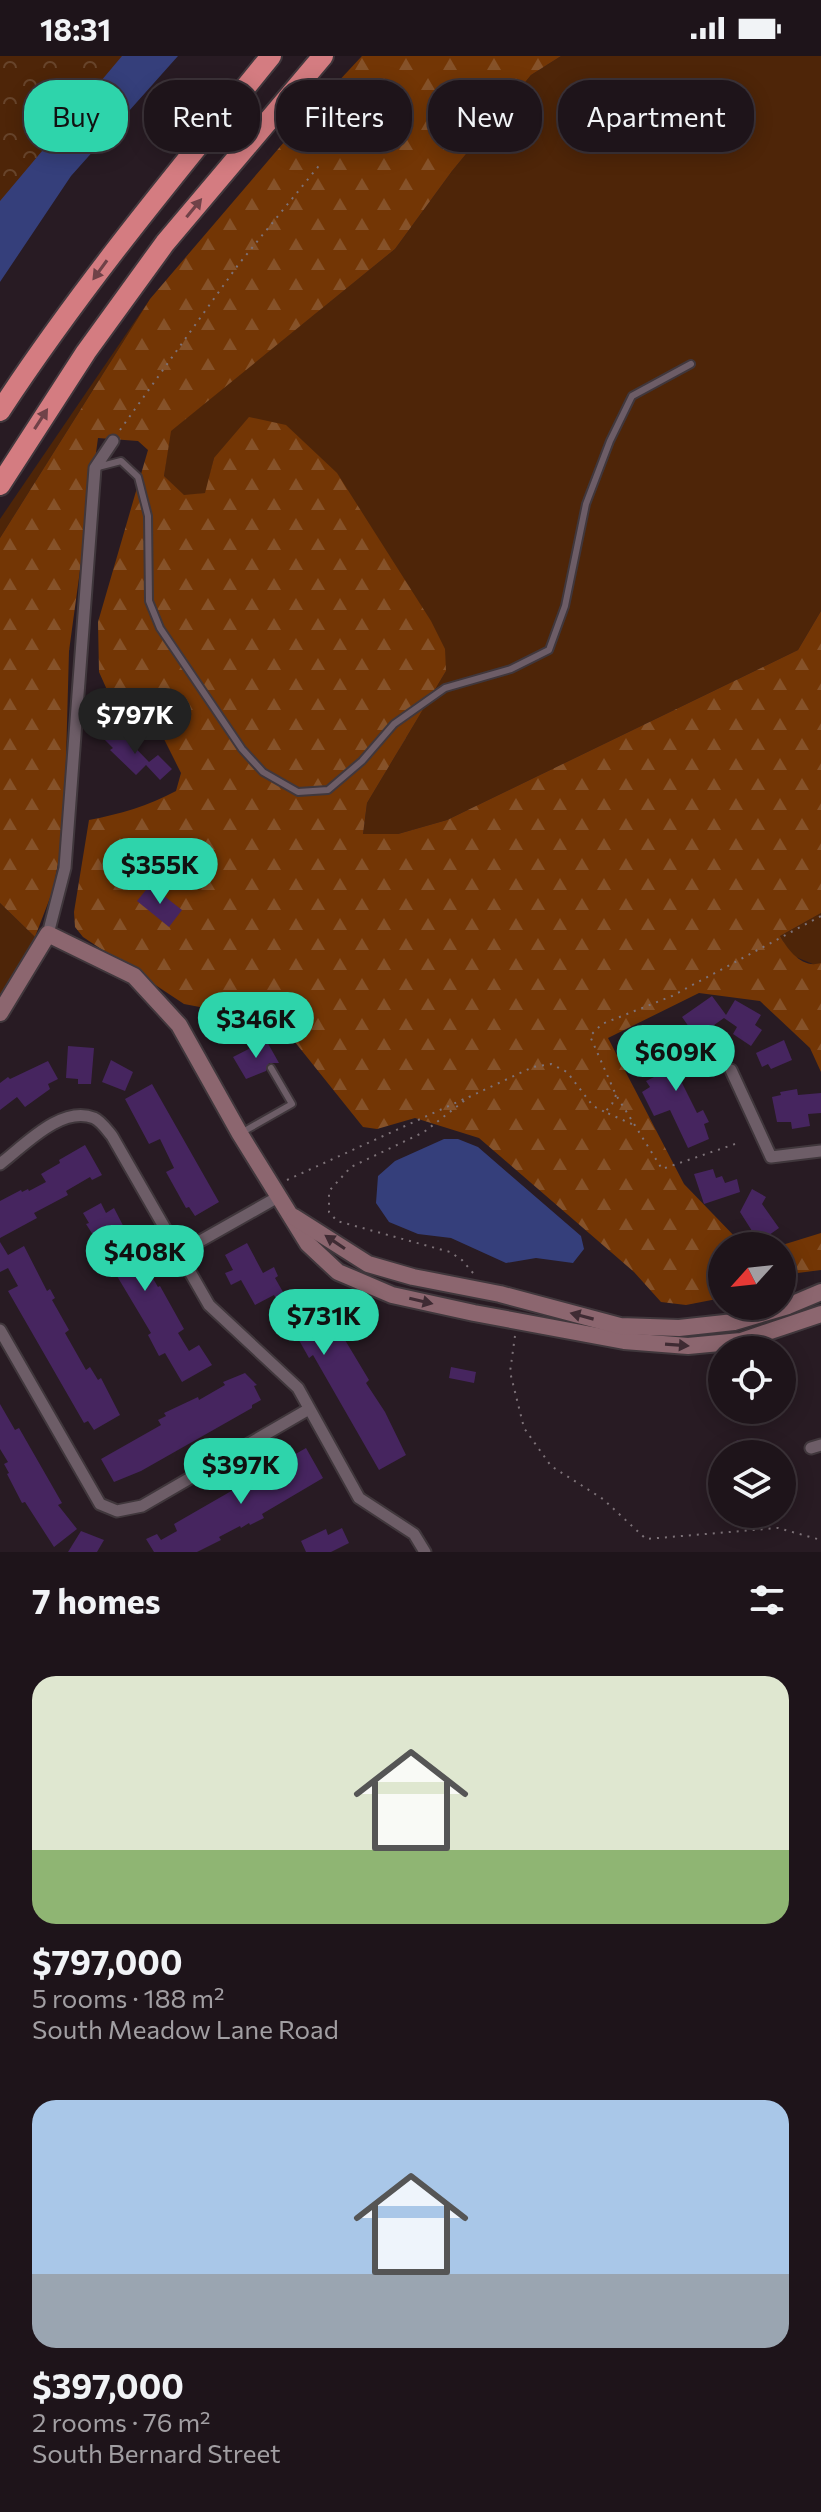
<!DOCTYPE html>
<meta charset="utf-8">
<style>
body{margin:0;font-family:Commissioner,sans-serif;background:#261d23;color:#f1f3f6;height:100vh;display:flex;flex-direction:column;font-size:30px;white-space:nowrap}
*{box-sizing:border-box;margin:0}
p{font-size:26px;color:#a19ea2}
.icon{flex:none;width:44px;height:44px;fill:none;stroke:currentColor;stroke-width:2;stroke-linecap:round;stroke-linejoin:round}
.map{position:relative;height:1496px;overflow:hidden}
.details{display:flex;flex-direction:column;background:#1e141a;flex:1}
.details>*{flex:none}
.banner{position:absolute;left:24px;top:24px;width:774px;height:72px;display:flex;gap:16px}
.needle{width:52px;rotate:243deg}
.fabs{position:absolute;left:708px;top:1176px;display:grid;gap:16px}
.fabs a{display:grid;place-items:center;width:88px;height:88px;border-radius:50%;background:#1e141a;box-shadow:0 4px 20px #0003,0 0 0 2px #3c3339;font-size:40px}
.price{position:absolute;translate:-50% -68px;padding:0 18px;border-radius:28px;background:#2ed4ab;color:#111;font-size:26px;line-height:52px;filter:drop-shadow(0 2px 4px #0008)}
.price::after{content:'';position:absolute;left:50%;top:48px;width:24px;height:18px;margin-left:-12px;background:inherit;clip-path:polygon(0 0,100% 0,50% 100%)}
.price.active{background:#222;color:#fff}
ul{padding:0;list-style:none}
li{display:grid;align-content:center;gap:16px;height:424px;padding:0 32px}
li span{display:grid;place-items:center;height:248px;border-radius:24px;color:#555}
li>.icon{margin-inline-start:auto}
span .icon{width:144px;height:144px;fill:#fffc;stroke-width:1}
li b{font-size:34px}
h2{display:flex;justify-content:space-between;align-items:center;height:96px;padding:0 32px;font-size:34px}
.chip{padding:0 28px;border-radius:32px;background:#1e141a;box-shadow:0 4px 20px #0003,0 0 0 2px #3c3339;font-size:28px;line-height:72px}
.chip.active{background:#2ed4ab;color:#111}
.status{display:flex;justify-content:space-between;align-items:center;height:56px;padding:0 40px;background:#1e141a;direction:ltr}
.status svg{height:22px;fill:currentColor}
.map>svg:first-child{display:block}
.grass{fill:#4e2508}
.forest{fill:url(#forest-firs)}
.park{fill:url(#park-crowns)}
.water{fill:#353f7b}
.building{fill:#46255f}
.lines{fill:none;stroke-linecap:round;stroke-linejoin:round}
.lane-casing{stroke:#40373c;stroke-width:10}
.street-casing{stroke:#40373c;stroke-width:15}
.secondary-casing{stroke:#40373c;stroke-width:20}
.highway-casing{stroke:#40373c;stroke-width:24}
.path{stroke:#7d7278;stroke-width:2;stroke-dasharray:2 6;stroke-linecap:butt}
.lane{stroke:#6d5d67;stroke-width:6}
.street{stroke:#6d5d67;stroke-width:11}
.secondary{stroke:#8c666f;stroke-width:16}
.highway{stroke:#d47c81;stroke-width:20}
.oneway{fill:#704248}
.oneway2{fill:#3f2b33}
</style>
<div class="status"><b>18:31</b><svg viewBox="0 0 49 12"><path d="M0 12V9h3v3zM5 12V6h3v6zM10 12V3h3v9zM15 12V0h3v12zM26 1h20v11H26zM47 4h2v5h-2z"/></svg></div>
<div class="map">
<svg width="821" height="1496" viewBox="0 0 821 1496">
<defs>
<pattern id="forest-firs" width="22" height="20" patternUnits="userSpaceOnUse" patternTransform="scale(2)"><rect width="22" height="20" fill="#733605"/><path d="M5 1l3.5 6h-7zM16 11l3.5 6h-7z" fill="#865229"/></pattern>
<pattern id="park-crowns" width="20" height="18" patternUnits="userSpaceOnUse" patternTransform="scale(2)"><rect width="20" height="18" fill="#4e2508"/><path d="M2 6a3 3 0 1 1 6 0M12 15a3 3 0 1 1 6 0" fill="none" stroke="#67442b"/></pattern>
</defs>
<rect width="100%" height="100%" fill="#281b23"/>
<g class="grass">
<polygon points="561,0 821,0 821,555 798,594 447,764 398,778 363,778 367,747 446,615 214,402 206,437 184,440 164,420 170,375 395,193 452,115 531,19"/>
<polygon points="150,243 0,482 0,463"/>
<polygon points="0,847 35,881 25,905 0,944"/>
<polygon points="821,857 821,907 815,909 791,899 780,880"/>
</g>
<g class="forest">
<path d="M 362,0 L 561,0 L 531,19 L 452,115 L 395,193 L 171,375 L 164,420 L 184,439 L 205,437 L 214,402 L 249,361 L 286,369 L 337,417 L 431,565 L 445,593 L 446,615 L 367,747 L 363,778 L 398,778 L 447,764 L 798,594 L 821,555 L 821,857 L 780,880 C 788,894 802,913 821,907 L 821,1016 L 810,992 L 760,945 L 699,937 L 608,982 L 684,1128 L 740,1186 L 760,1190 L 722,1190 L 722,1242 L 686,1249 L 661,1246 L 634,1216 L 479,1082 L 415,1062 L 377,1073 L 363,1071 L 258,940 L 205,952 L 184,948 L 83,881 L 75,871 L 74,856 L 89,764 C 120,758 148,750 176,735 L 181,717 L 161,677 L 108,636 L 99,616 L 98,566 L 148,394 L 138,385 L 98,382 L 69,595 L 64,775 L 53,834 L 35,881 L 0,847 L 0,482 L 150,243 L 308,58 Z"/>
<polygon points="821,1177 821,1214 782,1219 782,1190 779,1190"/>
</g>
<polygon class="park" points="0,0 149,0 0,182"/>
<g class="water">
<polygon points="122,0 178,0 71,120 0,226 0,145"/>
<polygon points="444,1083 458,1083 478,1091 581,1180 584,1193 573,1207 536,1202 506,1207 451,1182 418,1178 389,1166 376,1147 378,1120 395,1105"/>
</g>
<g class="building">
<polygon points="116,672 149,706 158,699 172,713 160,724 146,709 136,719 110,694 113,692 104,683"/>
<polygon points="150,829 182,854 169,871 137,845"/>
<polygon points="712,940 726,959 735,944 761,959 755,969 762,974 751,990 733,978 737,971 724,962 707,974 711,980 701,988 682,961"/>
<polygon points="662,983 679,989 681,985 695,992 679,1021 697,1057 703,1054 709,1066 704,1068 709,1083 688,1092 670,1054 654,1060 642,1036 650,1031 646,1025 670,1013 651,1003"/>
<polygon points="266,984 279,1007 269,1007 266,1015 246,1023 233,1001"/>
<polygon points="784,984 792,1004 771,1013 768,1008 762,1011 756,997"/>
<polygon points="68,990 94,992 91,1028 78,1028 78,1023 66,1022"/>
<polygon points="111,1004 133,1016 125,1035 102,1026"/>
<polygon points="48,1005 58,1023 48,1028 50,1033 25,1051 17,1041 0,1054 0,1027 8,1021 10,1023"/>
<polygon points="152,1028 219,1146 195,1160 189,1151 186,1152 166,1116 174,1112 160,1083 149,1088 125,1043"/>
<polygon points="797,1033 798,1039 821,1037 821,1057 808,1058 810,1070 792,1073 791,1066 777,1066 772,1041 781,1039 780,1036"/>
<polygon points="85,1089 102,1119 92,1124 90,1121 66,1135 68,1139 34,1157 37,1162 0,1182 0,1145 21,1134 22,1136 28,1133 29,1135 46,1126 41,1118 60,1107 59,1104"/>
<polygon points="713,1113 716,1122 722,1120 725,1127 737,1123 740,1136 704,1148 694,1118"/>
<polygon points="752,1133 766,1141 762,1148 779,1172 759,1186 740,1156"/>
<polygon points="101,1147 106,1157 114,1152 131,1185 158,1231 160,1230 184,1273 178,1277 189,1295 199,1289 212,1309 182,1326 165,1297 159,1300 148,1279 151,1277 111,1210 108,1212 103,1203 107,1201 86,1168 89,1167 83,1157"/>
<polygon points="0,1186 8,1199 24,1190 47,1235 50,1233 55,1242 52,1244 69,1274 65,1277 86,1314 90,1311 98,1324 101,1322 120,1359 94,1374 88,1365 84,1367 8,1235 18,1230 8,1212 0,1216"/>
<polygon points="247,1187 263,1217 274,1211 278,1220 275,1222 287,1243 296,1238 315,1266 325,1260 329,1267 333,1264 369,1324 366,1327 385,1356 406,1399 379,1414 313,1299 309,1302 291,1270 283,1274 276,1262 284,1257 274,1239 255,1249 241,1224 231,1229 225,1217 233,1214 225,1199"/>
<polygon points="451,1311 476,1316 474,1327 449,1322"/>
<polygon points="245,1317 257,1329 254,1330 261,1344 252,1349 252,1352 141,1415 114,1426 101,1403 161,1369 158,1364 166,1360 164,1357 198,1341 199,1344 225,1329 223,1326"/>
<polygon points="0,1348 15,1374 19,1372 62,1447 58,1449 77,1473 54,1491 25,1446 22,1447 7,1418 9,1417 4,1408 8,1406 0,1393"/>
<polygon points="737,1384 748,1389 743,1398 731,1398"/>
<polygon points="306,1392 323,1422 262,1458 264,1462 250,1469 249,1467 241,1472 240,1470 219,1481 221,1484 197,1496 154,1496 146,1483 157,1478 161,1484 177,1475 174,1468"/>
<polygon points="342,1472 349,1487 331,1496 306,1496 301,1485 326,1473 328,1479"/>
<polygon points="81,1475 104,1484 97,1496 68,1496"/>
</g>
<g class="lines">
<defs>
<g id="lane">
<polyline points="98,411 121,405 138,421 148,460 149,545 160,572 242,693 263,716 298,736 328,734 362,705 394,668 445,632 511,613 549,594 565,550 586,448 610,385 632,340 691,308"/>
<polyline points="241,1077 292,1048 271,1012"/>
</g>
<g id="street">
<polyline points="48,878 65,812 95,412 113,385"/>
<polyline points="731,1014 771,1101 821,1095"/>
<path d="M 0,1108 C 24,1090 61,1049 94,1062 C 101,1065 107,1074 112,1080 L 209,1249 L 298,1332 L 359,1442 L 414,1478 L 425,1496"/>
<polyline points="179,1197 278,1141"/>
<polyline points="0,1274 100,1448 117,1455 142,1450 309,1353"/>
<polyline points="811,1392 821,1389"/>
</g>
<g id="secondary">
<polyline points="0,957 48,878 134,920 179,969 240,1078 308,1188 338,1216 392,1239 474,1257 624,1285 688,1290 741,1285 821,1258"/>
<polyline points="294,1161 368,1208 413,1221 500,1238 620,1270 679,1272 734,1266 788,1250 821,1236"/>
</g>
<g id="highway">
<path d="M 0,355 C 82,230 177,116 271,0"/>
<polyline points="0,429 86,296 165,187 323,0"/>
</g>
</defs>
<use href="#lane" class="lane-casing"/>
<use href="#street" class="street-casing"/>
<use href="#secondary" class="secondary-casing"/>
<use href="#highway" class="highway-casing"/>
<g class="path">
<polyline points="120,374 238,209 322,106"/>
<polyline points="616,1039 612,1048 605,1056 634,1069"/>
<polyline points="735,1088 662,1113 616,1039 590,980 602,968 672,940 821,860"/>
<polyline points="287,1124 464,1043"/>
<polyline points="473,1217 462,1204 450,1196 337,1165 329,1156 329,1135 351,1111 424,1076 469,1041 533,1011 551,1008 567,1016 593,1050 605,1056"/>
<polyline points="515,1280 510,1316 524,1372 551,1410 603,1443 646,1483 778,1472 821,1484"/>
</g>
<use href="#lane" class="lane"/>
<use href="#street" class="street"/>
<use href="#secondary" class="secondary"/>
<use href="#highway" class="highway"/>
</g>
<defs><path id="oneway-solid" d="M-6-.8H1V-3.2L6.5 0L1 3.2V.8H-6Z" transform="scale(2)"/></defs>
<g class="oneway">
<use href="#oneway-solid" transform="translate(194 152) rotate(-51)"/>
<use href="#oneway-solid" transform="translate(100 214) rotate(126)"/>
<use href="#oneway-solid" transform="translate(41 363) rotate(-57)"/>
</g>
<g class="oneway2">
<use href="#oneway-solid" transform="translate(335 1186) rotate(-146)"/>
<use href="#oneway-solid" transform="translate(421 1245) rotate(13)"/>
<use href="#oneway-solid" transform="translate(582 1260) rotate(-165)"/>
<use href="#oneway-solid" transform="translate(677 1289) rotate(4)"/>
</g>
</svg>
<div class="fabs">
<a><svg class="needle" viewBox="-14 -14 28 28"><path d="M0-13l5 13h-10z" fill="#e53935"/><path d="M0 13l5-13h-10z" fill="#a19ea2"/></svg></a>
<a><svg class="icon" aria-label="locate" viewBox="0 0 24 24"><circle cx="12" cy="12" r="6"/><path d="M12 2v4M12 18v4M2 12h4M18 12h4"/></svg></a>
<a><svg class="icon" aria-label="layers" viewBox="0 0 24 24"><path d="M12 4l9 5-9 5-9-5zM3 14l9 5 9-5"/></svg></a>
</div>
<b class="price active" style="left:135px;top:700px">$797K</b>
<b class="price" style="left:160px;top:850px">$355K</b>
<b class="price" style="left:256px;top:1004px">$346K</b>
<b class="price" style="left:676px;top:1037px">$609K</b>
<b class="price" style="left:145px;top:1237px">$408K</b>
<b class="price" style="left:324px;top:1301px">$731K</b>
<b class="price" style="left:241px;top:1450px">$397K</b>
<div class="banner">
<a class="chip active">Buy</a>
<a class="chip">Rent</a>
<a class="chip">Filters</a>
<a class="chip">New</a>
<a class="chip">Apartment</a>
</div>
</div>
<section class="details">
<h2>7 homes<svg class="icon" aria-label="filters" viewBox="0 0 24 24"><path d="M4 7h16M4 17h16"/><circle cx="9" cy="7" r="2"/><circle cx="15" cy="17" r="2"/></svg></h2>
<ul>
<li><span style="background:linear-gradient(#dfe7d0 70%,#8fb573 0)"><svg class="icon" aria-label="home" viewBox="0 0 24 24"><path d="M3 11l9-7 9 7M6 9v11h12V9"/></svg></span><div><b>$797,000</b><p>5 rooms · 188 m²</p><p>South Meadow Lane Road</p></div></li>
<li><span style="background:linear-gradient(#a9c7e8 70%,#9aa5b1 0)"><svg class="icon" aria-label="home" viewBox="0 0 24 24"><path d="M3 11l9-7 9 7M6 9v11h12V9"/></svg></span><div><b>$397,000</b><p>2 rooms · 76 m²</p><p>South Bernard Street</p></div></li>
</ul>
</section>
